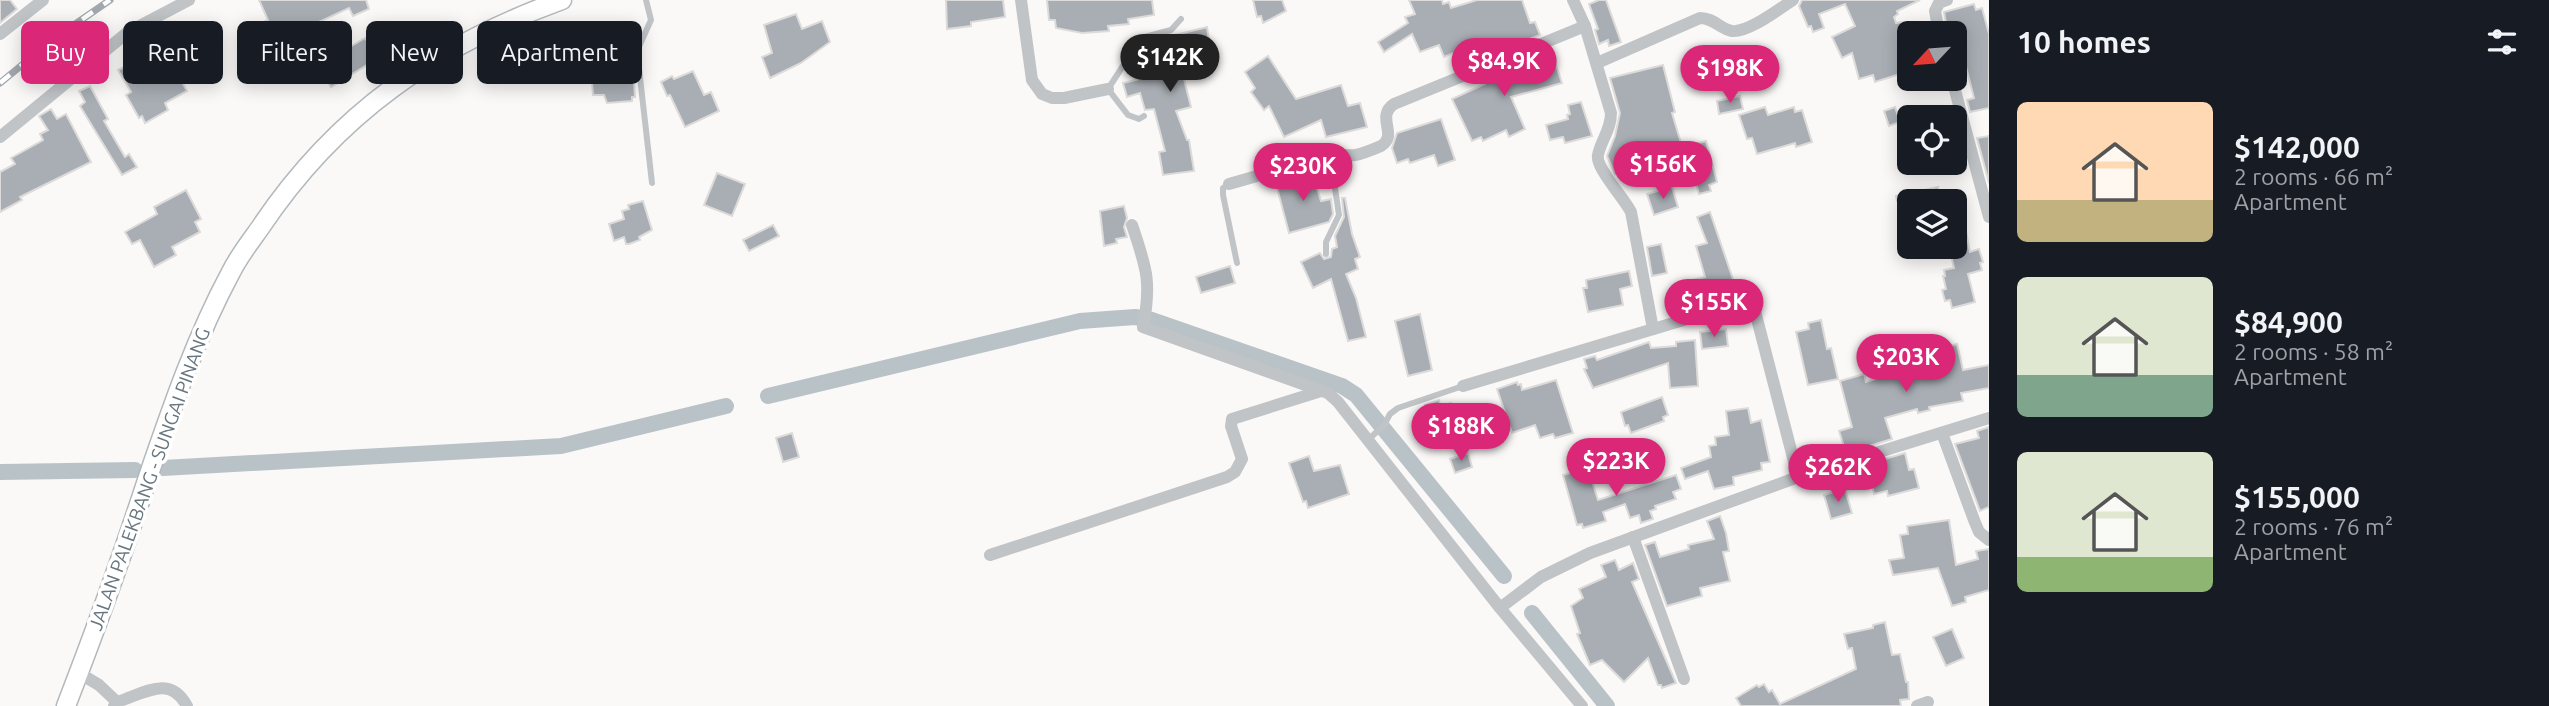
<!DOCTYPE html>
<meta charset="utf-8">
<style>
body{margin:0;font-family:Ubuntu,sans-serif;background:#20242c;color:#f1f3f6;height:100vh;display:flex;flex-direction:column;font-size:26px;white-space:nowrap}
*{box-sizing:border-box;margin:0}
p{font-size:23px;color:#9ea1a6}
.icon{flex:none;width:38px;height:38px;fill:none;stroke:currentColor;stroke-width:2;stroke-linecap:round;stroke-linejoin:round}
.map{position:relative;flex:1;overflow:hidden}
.drawer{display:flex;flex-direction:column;background:#171b24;width:560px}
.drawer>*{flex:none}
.guide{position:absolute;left:21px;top:21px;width:665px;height:63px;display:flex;gap:14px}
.needle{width:46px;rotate:244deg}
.buttons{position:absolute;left:1897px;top:21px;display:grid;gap:14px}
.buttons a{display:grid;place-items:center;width:70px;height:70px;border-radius:10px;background:#171b24;box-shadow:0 4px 18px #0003;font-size:35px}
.price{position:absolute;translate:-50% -60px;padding:0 16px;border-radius:24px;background:#db2777;color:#fff;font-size:23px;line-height:46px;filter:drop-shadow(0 2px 4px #0008)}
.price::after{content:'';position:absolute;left:50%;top:42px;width:21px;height:16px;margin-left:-10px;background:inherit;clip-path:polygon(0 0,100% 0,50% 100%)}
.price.on{background:#222;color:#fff}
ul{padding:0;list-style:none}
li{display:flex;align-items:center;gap:21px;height:175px;padding:0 28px}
li span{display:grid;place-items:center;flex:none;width:196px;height:140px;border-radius:10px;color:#555}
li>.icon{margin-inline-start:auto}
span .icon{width:84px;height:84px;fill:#fffc;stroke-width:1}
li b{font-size:30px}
h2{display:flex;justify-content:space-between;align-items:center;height:84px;padding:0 28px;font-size:30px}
.chip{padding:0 24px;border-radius:10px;background:#171b24;box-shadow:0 4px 18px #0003;font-size:24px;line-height:63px}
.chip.on{background:#db2777;color:#fff}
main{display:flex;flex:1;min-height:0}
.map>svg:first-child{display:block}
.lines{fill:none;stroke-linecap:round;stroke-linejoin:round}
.canal{stroke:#b9c3c7;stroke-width:16}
.building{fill:#a8aeb4;stroke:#dcdbda;stroke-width:2}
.secondary-casing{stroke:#b2b8bc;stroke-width:21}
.lane{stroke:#c0c4c7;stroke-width:6}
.street{stroke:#c0c4c7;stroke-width:12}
.secondary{stroke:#fff;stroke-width:18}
.rail-casing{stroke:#a2a8ad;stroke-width:7}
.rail{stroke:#fff;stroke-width:4.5;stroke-dasharray:13;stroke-linecap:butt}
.labels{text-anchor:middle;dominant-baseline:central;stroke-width:7;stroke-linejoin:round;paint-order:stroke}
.street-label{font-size:19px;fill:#68767f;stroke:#fff}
</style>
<main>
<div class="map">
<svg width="1989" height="706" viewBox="0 0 1989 706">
<rect width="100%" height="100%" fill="#faf9f8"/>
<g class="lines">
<g class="canal">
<polyline points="768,396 1080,321 1135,317 1152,320 1342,386 1356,395 1504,576"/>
<polyline points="163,468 561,446 726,406"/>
<polyline points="0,472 135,470"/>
<polyline points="1532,613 1607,706"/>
</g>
</g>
<g class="building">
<polygon points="0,0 10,0 17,9 0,23"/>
<polygon points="259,0 366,0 369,9 353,16 349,8 295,33 291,26 260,40 254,26 268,20"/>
<polygon points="946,0 1003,0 1005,17 971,22 971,26 947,29"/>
<polygon points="1047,0 1152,0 1154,15 1128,19 1129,24 1108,26 1109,31 1082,33 1056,28 1055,20 1049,20"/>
<polygon points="1253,0 1282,0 1286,11 1263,23 1261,16 1257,17"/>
<polygon points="1409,0 1442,0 1443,4 1449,2 1451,8 1477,0 1522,0 1530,23 1535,22 1540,35 1479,58 1474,44 1444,57 1439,45 1420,52 1412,34 1384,52 1378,42 1408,23 1405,17 1415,14"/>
<polygon points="1599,0 1606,0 1621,42 1609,46 1608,40 1599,44 1595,30 1598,29 1589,4"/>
<polygon points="1802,0 1920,0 1897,11 1898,14 1894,17 1896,23 1901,22 1907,39 1909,38 1909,71 1875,82 1873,75 1859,79 1852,53 1842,58 1832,37 1855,26 1845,4 1819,14 1824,28 1813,32 1811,26 1808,27 1799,6"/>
<polygon points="1974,4 1976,10 1982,8 1989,34 1989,108 1970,112 1967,100 1974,98 1965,63 1955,65 1955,33 1948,33 1944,12"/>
<polygon points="796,14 802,29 822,21 830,42 801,63 770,78 762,57 772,53 764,25"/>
<polygon points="1207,27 1210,47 1197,49 1198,56 1182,58 1183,63 1180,63 1191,107 1176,111 1187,140 1189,140 1194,171 1163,175 1159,152 1165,151 1154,109 1145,110 1140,93 1127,97 1123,83 1152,76 1144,47 1149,46 1148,42"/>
<polygon points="365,38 378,58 331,87 318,66"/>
<polygon points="1546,52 1550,60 1554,59 1562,83 1511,97 1525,129 1509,137 1506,130 1483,141 1481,137 1472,141 1452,99 1485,84 1483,80"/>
<polygon points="1268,56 1296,99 1341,85 1348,106 1360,103 1367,127 1326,137 1321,120 1284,137 1269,106 1264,110 1251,92 1255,88 1245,72"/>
<polygon points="139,59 147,72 169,59 187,91 165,103 168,110 145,123 142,116 139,118 126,95 131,92 118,70"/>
<polygon points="617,61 619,82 634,81 635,97 632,97 632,101 607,103 604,95 593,95 591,69 603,68 603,62"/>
<polygon points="1663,65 1675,112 1672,113 1684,153 1637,167 1631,176 1622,172 1615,174 1607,156 1615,136 1620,113 1610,78"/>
<polygon points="693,71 704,95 711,92 719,111 685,127 670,95 667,96 661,82 672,76 674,79"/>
<polygon points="90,86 108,119 104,121 125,157 129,154 137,167 122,175 80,106 85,102 79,91"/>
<polygon points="1740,96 1743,109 1719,114 1717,101"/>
<polygon points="1581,102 1592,136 1565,143 1563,137 1550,140 1546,125 1568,119 1567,115 1570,114 1568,105"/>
<polygon points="1765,107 1768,115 1794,107 1795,112 1802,110 1812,142 1796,147 1795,143 1757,154 1752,138 1747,139 1739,115"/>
<polygon points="1895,107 1900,122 1889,126 1884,111"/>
<polygon points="51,109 57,119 66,114 91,162 20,197 22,200 0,212 0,172 15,164 11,158 43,140 40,134 48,130 39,116"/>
<polygon points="1441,119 1455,160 1438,166 1434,155 1410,163 1408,159 1397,163 1392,148 1397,133"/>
<polygon points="1989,136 1989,183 1977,138"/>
<polygon points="1706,141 1717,182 1709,185 1711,191 1699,194 1686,146"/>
<polygon points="1312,172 1321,201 1331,199 1333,214 1329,222 1289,233 1276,184"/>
<polygon points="717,173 745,184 732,216 704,205"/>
<polygon points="1672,187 1678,207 1654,215 1647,194"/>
<polygon points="1938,187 1941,201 1897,201 1896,196"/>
<polygon points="186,190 201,219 195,222 200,232 172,247 176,255 154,267 140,240 132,244 125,232 157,214 154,207"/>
<polygon points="1342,198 1345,198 1352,234 1360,257 1355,259 1358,269 1346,274 1356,298 1366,337 1348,341 1331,279 1313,288 1301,262 1320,253 1324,259 1331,257 1332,249 1337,247 1335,236 1344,217"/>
<polygon points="643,201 652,230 639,237 640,240 629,244 626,244 624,237 614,241 609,224 624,219 622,211 629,209 628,205"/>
<polygon points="1960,201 1970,252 1979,249 1983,262 1980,263 1982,270 1968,274 1975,302 1952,308 1950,300 1945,301 1942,290 1946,289 1943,276 1945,276 1944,270 1954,268 1951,255 1955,253 1955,202"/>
<polygon points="1124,206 1127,218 1124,227 1127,237 1116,239 1117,243 1104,246 1100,211"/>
<polygon points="1710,212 1736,288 1693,300 1688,281 1705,277 1696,246 1707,243 1697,217"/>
<polygon points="773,225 779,236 749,251 743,240"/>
<polygon points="1661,244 1667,273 1652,276 1647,247"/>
<polygon points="1230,266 1235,283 1201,293 1196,277"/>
<polygon points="1629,271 1632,286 1620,289 1623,305 1588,312 1583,288 1587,288 1586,280"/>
<polygon points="1420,314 1432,370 1408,376 1395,321"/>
<polygon points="1821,320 1827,349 1831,348 1838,379 1808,385 1796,332 1809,329 1808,323"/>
<polygon points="1726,329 1728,346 1702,349 1700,332"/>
<polygon points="1695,340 1698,386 1670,388 1668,363 1593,388 1584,369 1587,368 1584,359 1595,356 1597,360 1649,342 1651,348 1676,346 1676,342"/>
<polygon points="1957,344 1963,370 1989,365 1989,388 1961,393 1963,401 1929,407 1930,410 1918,413 1917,409 1885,418 1892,439 1846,453 1839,431 1852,427 1840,381 1864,374 1866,382 1888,375 1898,372 1896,364 1928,355 1927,351"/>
<polygon points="1556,380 1573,433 1555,438 1553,434 1540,438 1535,425 1512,433 1497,389 1517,382 1518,385 1521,384 1522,390"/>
<polygon points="1662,397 1668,415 1663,417 1664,421 1631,433 1628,425 1625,426 1621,412"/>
<polygon points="1439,400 1440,406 1451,403 1454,413 1469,409 1471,414 1480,412 1487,438 1468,443 1464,427 1437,436 1436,433 1433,434 1425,405"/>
<polygon points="1748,408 1751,423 1761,420 1770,462 1761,463 1762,470 1733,477 1734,485 1714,489 1708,471 1685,479 1681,468 1711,457 1709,446 1716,445 1715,437 1729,435 1726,411"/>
<polygon points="1989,427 1989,507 1980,511 1955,444 1979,438 1977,431"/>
<polygon points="792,433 799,457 783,462 776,438"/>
<polygon points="1468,453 1472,467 1455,473 1450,459"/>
<polygon points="1905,453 1909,470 1914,469 1919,488 1888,496 1887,491 1874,494 1869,473 1881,470 1878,461"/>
<polygon points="1309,456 1314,471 1340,465 1349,494 1308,508 1306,501 1303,502 1289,463"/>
<polygon points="1588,468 1598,500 1676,475 1681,489 1673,492 1676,499 1655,506 1656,509 1650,511 1653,519 1641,523 1639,515 1630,518 1625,504 1603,512 1606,521 1583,528 1582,524 1577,525 1563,475"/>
<polygon points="1845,489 1852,513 1831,519 1824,495"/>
<polygon points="1720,516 1726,533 1729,551 1723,552 1730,581 1700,588 1702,596 1667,606 1645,545 1655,542 1660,557 1689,549 1688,545 1714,539 1707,521"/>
<polygon points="1949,520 1956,565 1978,559 1976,551 1989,549 1989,590 1965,597 1966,602 1952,606 1938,568 1893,575 1889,560 1904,558 1900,535 1908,534 1907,526"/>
<polygon points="1615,560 1619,570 1633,563 1639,579 1632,582 1676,683 1662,688 1661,685 1658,685 1648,658 1624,682 1602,660 1590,665 1577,634 1580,633 1571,606 1583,598 1579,589 1606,577 1601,565"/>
<polygon points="1885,622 1892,655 1900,654 1906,682 1908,682 1909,699 1900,700 1901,706 1741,706 1736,698 1757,685 1759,687 1764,684 1769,692 1772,690 1780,704 1856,669 1852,648 1848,649 1844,634 1873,628 1873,625"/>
<polygon points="1952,629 1964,658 1946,666 1933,637"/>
</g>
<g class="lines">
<defs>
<path id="secondary" d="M 66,706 C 95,631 123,554 148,477 C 172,407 196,337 231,272 C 239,256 250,242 260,228 C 336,114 435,46 562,0"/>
</defs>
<use href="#secondary" class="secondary-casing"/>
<g class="lane">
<polyline points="646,0 651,20 637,51 652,183"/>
<polyline points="1144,116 1139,119 1128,115 1108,89 1141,38 1171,30 1181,19"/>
<polyline points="1229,184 1223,188 1223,195 1237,263"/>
<polyline points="1326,254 1326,242 1339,215 1330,155"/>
<polyline points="1368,440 1384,425 1390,414 1398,408 1463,386"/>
</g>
<g class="street">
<polyline points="1021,0 1032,80 1042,94 1052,98 1064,98 1108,89"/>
<path d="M 1573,0 L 1585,26 L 1611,113 C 1611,130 1601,140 1598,155 C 1595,167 1624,198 1631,212 L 1653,329"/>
<polyline points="1939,33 1935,11 1939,3 1947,0"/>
<polyline points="0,34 43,0"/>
<path d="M 1597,63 L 1700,18 C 1714,18 1720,29 1732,31 C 1748,33 1779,9 1793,0"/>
<polyline points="1952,79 1989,217"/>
<polyline points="0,137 128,32 189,0"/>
<path d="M 1229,184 C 1262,175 1295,164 1328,156 C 1338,153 1346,156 1355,155 C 1362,154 1374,149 1381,146 C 1399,135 1375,117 1394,104 L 1585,26"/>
<path d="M 1132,225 C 1146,267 1152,281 1143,327 L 1328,393 L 1338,402 L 1500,608 L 1582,706"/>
<path d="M 1463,386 L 1737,304 C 1747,304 1751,307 1756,315 L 1798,477"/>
<polyline points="1942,433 1974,520 1979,532 1989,540"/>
<polyline points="1633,537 1684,679"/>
<polyline points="990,555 1227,477 1235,472 1242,459 1231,426 1232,419 1321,391"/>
<polyline points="1500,608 1541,577 1590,553 1798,477 1989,418"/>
<polyline points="79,673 99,685 117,702"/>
<path d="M 114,706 L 117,702 C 145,693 170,674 187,706"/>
<polyline points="1917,706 1928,702"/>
</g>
<use href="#secondary" class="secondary"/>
<defs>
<polyline id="rail" points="0,83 55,38 110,0"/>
</defs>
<use href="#rail" class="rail-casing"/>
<use href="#rail" class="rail"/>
</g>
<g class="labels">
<g class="street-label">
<text transform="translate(149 479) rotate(-70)">JALAN PALEKBANG - SUNGAI PINANG</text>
</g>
</g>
</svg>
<div class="buttons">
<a><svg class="needle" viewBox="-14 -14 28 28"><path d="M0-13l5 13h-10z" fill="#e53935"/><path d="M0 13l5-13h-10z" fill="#9ea1a6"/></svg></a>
<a><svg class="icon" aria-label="locate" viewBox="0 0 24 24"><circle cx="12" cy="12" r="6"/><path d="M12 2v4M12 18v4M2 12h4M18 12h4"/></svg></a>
<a><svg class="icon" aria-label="layers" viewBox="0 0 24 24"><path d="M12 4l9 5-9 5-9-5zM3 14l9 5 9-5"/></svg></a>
</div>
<b class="price on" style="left:1170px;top:94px">$142K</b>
<b class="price" style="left:1504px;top:98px">$84.9K</b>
<b class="price" style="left:1730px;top:105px">$198K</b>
<b class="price" style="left:1663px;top:201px">$156K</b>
<b class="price" style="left:1303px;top:203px">$230K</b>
<b class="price" style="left:1714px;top:339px">$155K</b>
<b class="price" style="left:1906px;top:394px">$203K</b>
<b class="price" style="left:1461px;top:463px">$188K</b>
<b class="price" style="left:1616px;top:498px">$223K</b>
<b class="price" style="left:1838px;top:504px">$262K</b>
<div class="guide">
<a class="chip on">Buy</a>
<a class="chip">Rent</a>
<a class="chip">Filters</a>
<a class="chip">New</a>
<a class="chip">Apartment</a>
</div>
</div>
<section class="drawer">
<h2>10 homes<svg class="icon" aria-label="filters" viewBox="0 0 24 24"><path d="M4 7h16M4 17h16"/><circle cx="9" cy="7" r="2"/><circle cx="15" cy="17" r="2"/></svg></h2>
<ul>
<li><span style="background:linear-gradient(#ffd9b3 70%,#c2b280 0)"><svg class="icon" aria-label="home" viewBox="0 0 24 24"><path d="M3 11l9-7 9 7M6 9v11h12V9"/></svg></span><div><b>$142,000</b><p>2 rooms · 66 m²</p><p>Apartment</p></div></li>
<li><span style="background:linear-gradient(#dfe7d0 70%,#7fa58c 0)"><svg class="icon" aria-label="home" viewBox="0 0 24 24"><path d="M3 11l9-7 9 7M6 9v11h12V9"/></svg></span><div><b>$84,900</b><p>2 rooms · 58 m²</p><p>Apartment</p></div></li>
<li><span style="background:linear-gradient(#dfe7d0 75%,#8fb573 0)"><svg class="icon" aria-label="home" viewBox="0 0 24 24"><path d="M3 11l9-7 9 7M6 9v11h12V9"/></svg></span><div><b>$155,000</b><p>2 rooms · 76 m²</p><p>Apartment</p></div></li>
</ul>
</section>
</main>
